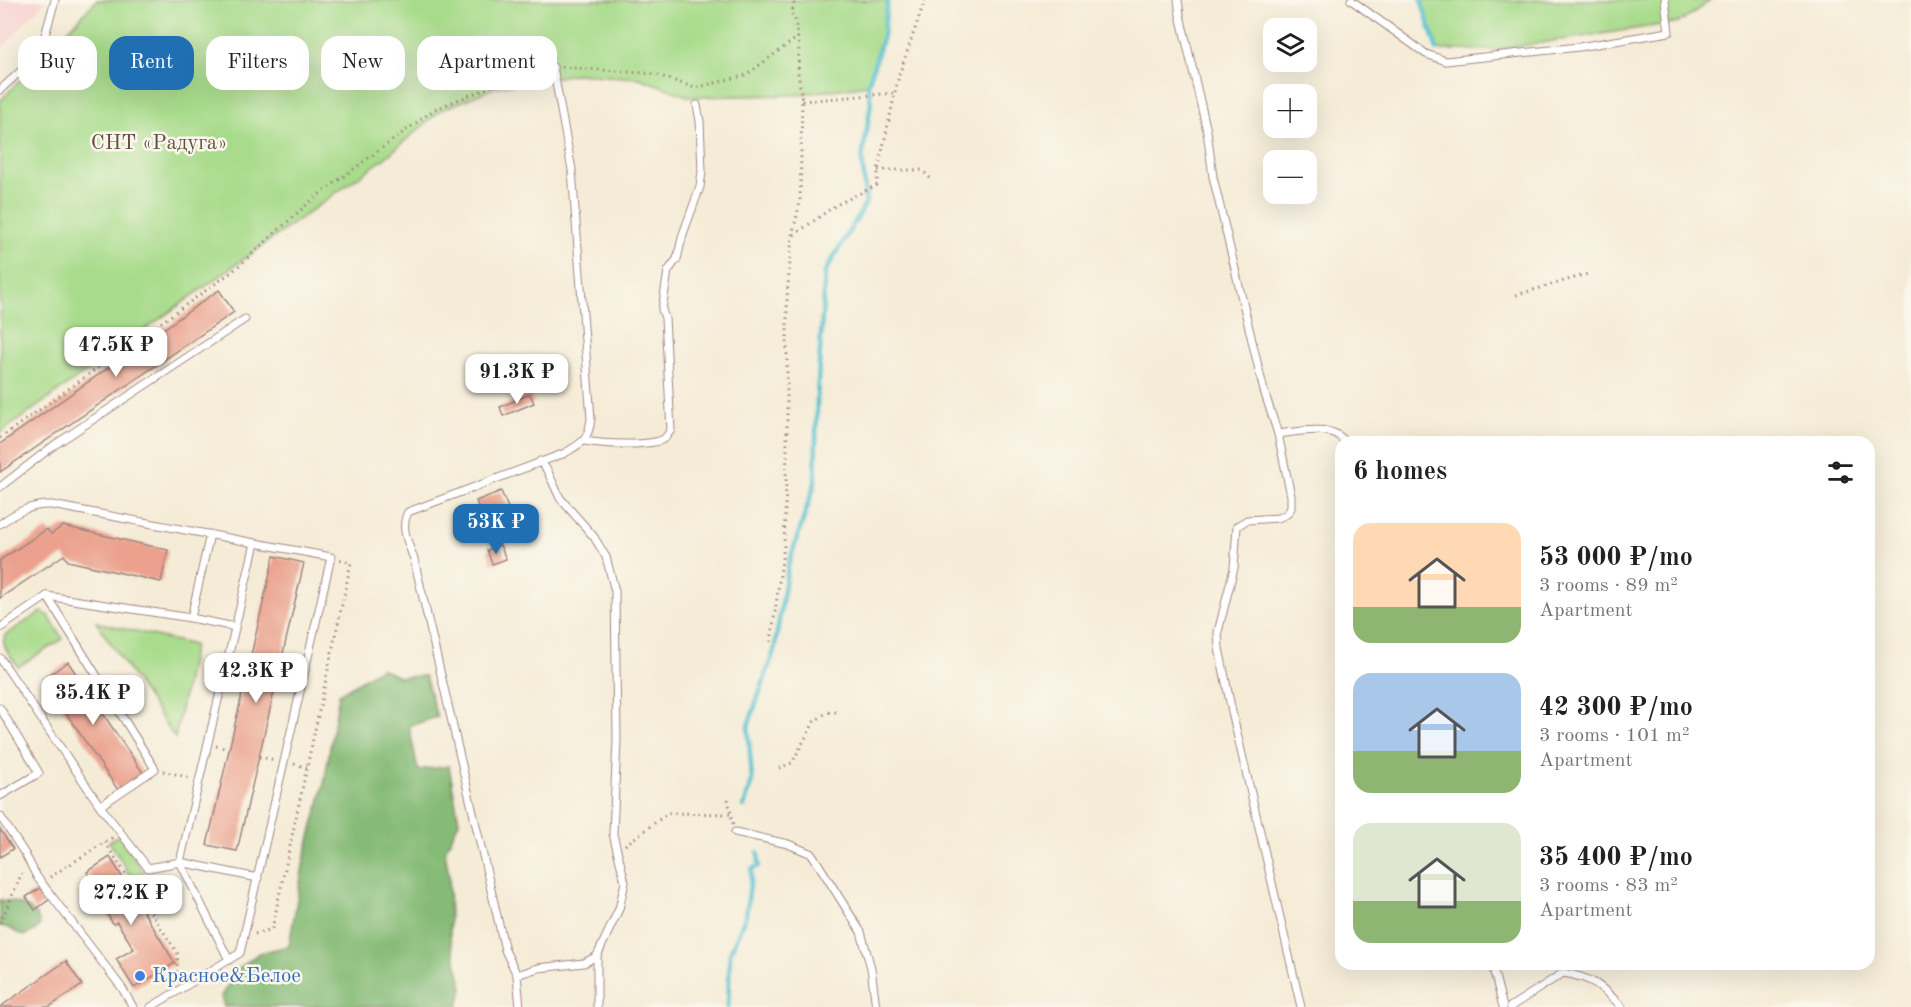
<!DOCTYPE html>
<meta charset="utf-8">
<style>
body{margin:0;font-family:"Old Standard TT",serif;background:#f2f2f2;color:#202124;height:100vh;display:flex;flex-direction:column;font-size:22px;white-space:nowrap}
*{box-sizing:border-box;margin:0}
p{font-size:20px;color:#757577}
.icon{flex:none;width:33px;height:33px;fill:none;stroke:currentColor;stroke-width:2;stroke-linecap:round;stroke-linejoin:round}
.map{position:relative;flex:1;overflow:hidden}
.panel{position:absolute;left:1335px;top:436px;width:540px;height:534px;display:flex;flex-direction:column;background:#fff;border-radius:18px;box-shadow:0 6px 24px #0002}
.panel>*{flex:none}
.hud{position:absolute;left:18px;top:36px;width:570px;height:54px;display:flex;gap:12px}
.buttons{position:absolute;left:1263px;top:18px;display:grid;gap:12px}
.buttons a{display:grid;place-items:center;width:54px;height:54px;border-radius:12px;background:#fff;box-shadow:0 6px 24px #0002;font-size:30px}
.price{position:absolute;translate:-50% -51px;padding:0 14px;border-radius:12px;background:#fff;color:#222;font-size:20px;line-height:39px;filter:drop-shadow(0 2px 3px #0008)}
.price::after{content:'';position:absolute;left:50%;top:36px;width:18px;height:14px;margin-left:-9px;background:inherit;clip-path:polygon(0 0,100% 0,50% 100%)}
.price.active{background:#1f6fb2;color:#fff}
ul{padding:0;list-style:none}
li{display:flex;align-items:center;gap:18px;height:150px;padding:0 18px}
li span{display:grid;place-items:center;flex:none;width:168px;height:120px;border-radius:18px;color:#555}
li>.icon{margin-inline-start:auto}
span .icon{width:72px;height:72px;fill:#fffc;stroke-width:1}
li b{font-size:26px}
h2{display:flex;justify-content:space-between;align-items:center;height:72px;padding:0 18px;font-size:26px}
.pill{padding:0 21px;border-radius:18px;background:#fff;box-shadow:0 6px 24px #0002;font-size:21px;line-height:54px}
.pill.active{background:#1f6fb2;color:#fff}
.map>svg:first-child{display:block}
.built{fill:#f7d0cd}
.green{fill:#a8db8b;stroke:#797d5b;stroke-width:1.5}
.forest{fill:#86bb77;stroke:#686d51;stroke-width:1.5}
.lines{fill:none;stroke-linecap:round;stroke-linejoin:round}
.stream{stroke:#55c1cf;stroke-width:4.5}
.building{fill:#eba18d}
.lane-casing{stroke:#a08681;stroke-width:9}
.path{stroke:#a08681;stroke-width:3;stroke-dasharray:1.5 4.5;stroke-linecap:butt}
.lane{stroke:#fff;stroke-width:7}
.shop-dot{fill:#3f7fe0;stroke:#fbf7ec;stroke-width:2}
.labels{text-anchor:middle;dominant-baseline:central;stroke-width:5;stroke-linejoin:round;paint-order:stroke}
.park-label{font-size:21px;fill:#624e43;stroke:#fbf7ec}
.shop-label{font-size:21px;fill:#366cbe;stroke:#fbf7ec;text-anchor:start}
</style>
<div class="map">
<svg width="1911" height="1007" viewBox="0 0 1911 1007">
<rect width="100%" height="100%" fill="#fbf7ec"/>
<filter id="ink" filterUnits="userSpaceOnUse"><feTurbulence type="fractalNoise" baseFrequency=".0167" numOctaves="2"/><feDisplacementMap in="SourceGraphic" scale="12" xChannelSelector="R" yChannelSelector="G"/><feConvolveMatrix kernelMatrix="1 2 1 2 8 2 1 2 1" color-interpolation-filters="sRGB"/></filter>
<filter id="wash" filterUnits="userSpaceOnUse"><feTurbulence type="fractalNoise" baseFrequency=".008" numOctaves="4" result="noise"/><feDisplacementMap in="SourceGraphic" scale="24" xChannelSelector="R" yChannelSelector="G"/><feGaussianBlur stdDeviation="1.35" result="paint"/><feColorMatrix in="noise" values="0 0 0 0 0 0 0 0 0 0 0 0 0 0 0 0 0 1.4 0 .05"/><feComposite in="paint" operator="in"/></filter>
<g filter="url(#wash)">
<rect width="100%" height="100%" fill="#f5ecd7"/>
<polygon class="built" points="0,0 46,0 0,50"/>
<g class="green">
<polygon points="97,0 888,0 883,36 868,85 795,95 690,97 639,78 575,74 494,88 441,110 385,158 0,433 0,101"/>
<polygon points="1421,0 1711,0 1680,22 1494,50 1437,50"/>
<path d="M 41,612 L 48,615 L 63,639 L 18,667 C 12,657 0,646 5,635 Z"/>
<polygon points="96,622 194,645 175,738"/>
<polygon points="120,835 146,877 135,884 109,841"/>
</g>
<g class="forest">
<polygon points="381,668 399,677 425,676 437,717 409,726 418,770 449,766 459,822 445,851 449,876 450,938 463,988 458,1006 224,1007 221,996 238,969 259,953 289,946 304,860 324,784 339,694"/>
<path d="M 0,900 C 15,901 38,907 40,925 L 34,931 L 23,936 L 9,928 L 0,926 Z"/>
</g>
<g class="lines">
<g class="stream">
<polyline points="1421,0 1437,50"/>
<polyline points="744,806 752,781 748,726 774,651 788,566 815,483 817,398 825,272 866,203 862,159 871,103 868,85 883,36 888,0"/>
<polyline points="728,1007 730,953 746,915 752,869 759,866 758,852"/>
</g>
</g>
<g id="blocks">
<g class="building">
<polygon points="219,290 234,312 0,472 0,444"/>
<polygon points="530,394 534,403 503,416 500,407"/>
<polygon points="501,491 509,510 484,521 476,501"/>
<polygon points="63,526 168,550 161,582 68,561 64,555 0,598 0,560 47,529 51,534"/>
<polygon points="500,545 506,559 492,564 487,550"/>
<polygon points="274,556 304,563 237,851 207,845"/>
<polygon points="68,662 143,773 118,790 43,679"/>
<polygon points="0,829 13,849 0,857"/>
<polygon points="110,857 175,963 134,988 116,959 134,949 117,922 113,924 106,912 110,910 87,872"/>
<polygon points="42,887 50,899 35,910 26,897"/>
<polygon points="66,961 82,985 49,1007 0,1007"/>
</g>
</g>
</g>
<g filter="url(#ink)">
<use href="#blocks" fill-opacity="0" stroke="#a08681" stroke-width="1.5"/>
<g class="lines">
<defs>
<g id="lane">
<polyline points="1178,0 1180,15 1207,131 1213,177 1264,391 1278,434 1291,496 1291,508 1287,514 1278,518 1247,520 1237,526 1234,568 1218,632 1219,648 1232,712 1301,1007"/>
<polyline points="1351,0 1426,54 1446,61 1579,47 1669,32 1665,0"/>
<polyline points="0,90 37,56 42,46 55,0"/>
<path d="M 1278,434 C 1298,432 1332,423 1345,442"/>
<path d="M 585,441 C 600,444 654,447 665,438 C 666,437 670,431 671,430 L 665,318 L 662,310 L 668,271 L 677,259 L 683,234 L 700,187 L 702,171 L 700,121 L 697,105"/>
<polyline points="0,487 53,446 245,319"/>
<path d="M 0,524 C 16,512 32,504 52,505 L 255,543"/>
<polyline points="47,596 191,618 210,534"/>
<polyline points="191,618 235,627"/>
<polyline points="0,628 47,596 155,769 100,806 0,658"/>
<polyline points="0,708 39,773 0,796"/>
<polyline points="100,806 148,868 180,862 229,960"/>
<polyline points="0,816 25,854 37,877 122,988 133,1007"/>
<polyline points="735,832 788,844 812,854 861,932 871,968 876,1007"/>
<polyline points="1492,964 1503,1007"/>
<polyline points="517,975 538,968 584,963 597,956 619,909 625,882 613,834 617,740 615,591 606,557 594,537 560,498 547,470 540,461"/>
<polyline points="151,1007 240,953 331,557 255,543 180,862 258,878"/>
<path d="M 520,1007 L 517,975 L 505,950 L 414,559 C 408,543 400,527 408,512 L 565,453 C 583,442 588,441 591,419 L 572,170 L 553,67"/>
<polyline points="597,1007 597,956"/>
<path d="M 1510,1007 L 1563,973 C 1594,978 1601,986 1622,1007"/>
</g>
</defs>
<use href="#lane" class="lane-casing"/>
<g class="path">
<polyline points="562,67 655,74 695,88 746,75 798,37"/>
<polyline points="802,101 895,93"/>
<polyline points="878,170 922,170 931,179"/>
<polyline points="794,235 836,205 877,185 878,170 899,75 925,0"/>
<polyline points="1516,295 1588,274"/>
<polyline points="0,438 233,271 313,199 435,109 511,79 543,69"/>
<polyline points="771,642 784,545 787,450 787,298 792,236 800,202 802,101 798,73 799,46 795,19 791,12 794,7 794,0"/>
<polyline points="216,746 229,749"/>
<polyline points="259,757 276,760"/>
<polyline points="294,764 307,767"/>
<polyline points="779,768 792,763 814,722 826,713 836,712"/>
<polyline points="163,771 191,778"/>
<polyline points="728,799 733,824"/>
<polyline points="105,842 178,954 176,980"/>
<polyline points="625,845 668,813 730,814"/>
<polyline points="50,877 113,837"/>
<polyline points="134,886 147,877"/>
<polyline points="0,923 22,873"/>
<polyline points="255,934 272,929 351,563 339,559"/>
</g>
<use href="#lane" class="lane"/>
</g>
</g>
<circle class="shop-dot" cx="140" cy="976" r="6"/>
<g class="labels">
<g class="park-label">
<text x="159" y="143">СНТ «Радуга»</text>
</g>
<g class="shop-label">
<text x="152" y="976">Красное&amp;Белое</text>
</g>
</g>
</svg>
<div class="buttons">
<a><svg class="icon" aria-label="layers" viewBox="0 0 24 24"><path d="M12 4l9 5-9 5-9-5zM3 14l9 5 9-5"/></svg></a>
<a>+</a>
<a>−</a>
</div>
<b class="price" style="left:116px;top:378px">47.5K ₽</b>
<b class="price" style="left:517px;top:405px">91.3K ₽</b>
<b class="price active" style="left:496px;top:555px">53K ₽</b>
<b class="price" style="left:256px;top:704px">42.3K ₽</b>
<b class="price" style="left:93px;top:726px">35.4K ₽</b>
<b class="price" style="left:131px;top:926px">27.2K ₽</b>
<div class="hud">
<a class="pill">Buy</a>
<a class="pill active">Rent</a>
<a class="pill">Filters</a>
<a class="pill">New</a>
<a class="pill">Apartment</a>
</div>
<section class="panel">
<h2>6 homes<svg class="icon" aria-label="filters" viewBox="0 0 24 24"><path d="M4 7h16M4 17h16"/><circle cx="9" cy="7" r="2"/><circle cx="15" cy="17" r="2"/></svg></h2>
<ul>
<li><span style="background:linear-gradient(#ffd9b3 70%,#8fb573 0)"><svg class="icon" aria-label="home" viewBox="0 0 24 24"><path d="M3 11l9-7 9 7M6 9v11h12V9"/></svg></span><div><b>53 000 ₽/mo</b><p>3 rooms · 89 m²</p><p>Apartment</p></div></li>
<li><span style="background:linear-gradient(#a9c7e8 65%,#8fb573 0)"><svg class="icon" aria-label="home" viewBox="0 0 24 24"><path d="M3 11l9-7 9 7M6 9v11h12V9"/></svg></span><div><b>42 300 ₽/mo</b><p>3 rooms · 101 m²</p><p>Apartment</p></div></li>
<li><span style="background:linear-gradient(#dfe7d0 65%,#8fb573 0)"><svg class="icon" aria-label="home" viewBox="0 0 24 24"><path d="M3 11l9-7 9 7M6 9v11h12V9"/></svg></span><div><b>35 400 ₽/mo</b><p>3 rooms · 83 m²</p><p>Apartment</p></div></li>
</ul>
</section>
</div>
